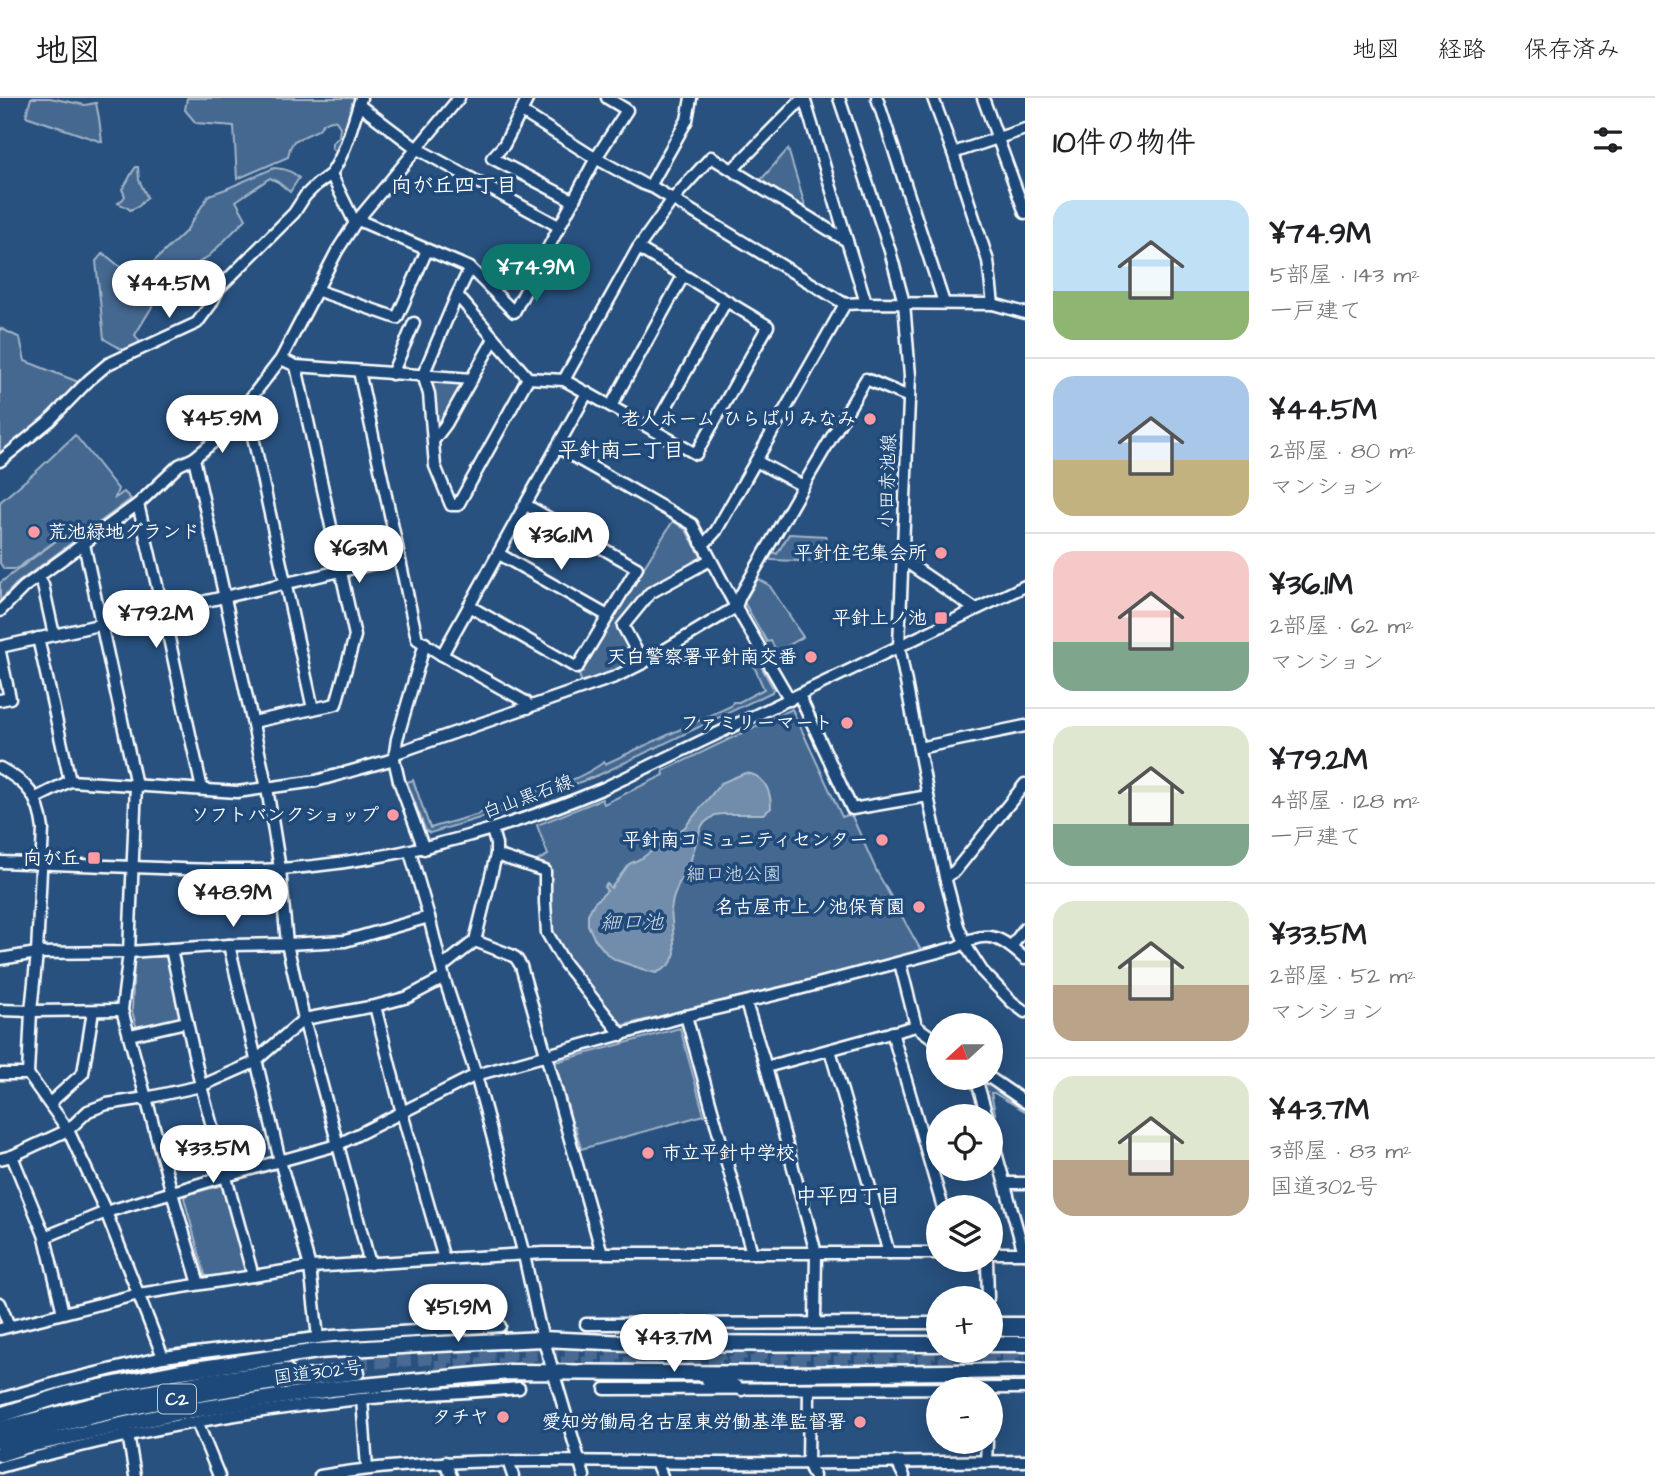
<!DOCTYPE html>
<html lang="ja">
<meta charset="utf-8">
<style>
body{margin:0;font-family:"Architects Daughter","Klee One",sans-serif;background:#f2f2f2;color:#202124;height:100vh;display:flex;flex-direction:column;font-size:26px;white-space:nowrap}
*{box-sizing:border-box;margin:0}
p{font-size:23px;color:#757577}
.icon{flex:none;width:38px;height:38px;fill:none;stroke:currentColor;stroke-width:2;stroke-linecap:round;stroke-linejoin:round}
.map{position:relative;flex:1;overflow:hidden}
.drawer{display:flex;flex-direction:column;background:#fff;width:630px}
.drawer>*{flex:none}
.needle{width:46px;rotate:249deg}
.fabs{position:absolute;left:926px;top:915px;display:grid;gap:14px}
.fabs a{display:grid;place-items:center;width:77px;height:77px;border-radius:50%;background:#fff;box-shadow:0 4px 18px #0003;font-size:35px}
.price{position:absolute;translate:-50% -60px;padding:0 16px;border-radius:24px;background:#fff;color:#222;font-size:23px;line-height:46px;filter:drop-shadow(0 2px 4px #0008)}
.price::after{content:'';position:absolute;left:50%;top:42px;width:21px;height:16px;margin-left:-10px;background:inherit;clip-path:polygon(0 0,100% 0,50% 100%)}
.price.current{background:#0f766e;color:#fff}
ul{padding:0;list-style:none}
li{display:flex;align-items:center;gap:21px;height:175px;padding:0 28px}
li+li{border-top:2px solid #e0e0e0}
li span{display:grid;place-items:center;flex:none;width:196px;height:140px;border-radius:21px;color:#555}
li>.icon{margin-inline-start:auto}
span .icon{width:84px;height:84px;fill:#fffc;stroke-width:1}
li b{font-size:30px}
h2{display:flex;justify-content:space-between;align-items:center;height:84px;padding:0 28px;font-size:30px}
header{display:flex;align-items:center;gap:42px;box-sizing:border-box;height:98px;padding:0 35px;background:#fff;border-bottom:2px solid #e0e0e0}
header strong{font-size:33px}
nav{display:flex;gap:38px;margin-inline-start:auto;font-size:24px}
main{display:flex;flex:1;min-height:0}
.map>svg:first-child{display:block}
.green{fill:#446890;stroke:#a2b4c8;stroke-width:2}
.water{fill:#718dab;stroke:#aabbcd;stroke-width:2}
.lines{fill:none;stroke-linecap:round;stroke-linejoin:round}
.highway-tunnel{stroke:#486b92;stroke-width:14;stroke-dasharray:14 7;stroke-linecap:butt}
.minor-casing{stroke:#fff;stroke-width:15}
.highway-casing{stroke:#fff;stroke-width:19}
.minor{stroke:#1f4a7a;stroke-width:10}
.highway{stroke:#1f4a7a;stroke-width:14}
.poi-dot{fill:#ff9aa2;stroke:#1f4a7a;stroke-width:2.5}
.labels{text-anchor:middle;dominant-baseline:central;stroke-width:7;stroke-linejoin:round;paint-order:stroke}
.shield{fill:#1f4a7a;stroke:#bcc9d7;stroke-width:2}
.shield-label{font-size:18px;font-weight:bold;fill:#fff}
.poi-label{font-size:19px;font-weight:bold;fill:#fff;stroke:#1f4a7a;text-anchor:end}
.street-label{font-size:19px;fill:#fff;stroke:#1f4a7a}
.park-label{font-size:19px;fill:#dae1e9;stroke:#1f4a7a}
.neighbourhood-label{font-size:21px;font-weight:bold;fill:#fff;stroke:#1f4a7a}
.water-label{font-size:21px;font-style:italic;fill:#d4dde6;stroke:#1f4a7a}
</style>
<header>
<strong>地図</strong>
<nav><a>地図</a><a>経路</a><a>保存済み</a></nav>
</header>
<main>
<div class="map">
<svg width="1025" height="1378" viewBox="0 0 1025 1378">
<rect width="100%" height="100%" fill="#28517f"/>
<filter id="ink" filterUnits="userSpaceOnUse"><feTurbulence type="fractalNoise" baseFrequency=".0143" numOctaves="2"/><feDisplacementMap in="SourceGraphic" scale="14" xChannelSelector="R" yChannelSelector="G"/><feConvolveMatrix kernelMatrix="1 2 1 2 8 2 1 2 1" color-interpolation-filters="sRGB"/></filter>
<g filter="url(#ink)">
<g class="green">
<polygon points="31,0 50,0 85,7 96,5 99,20 102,44 26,18"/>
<polygon points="187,0 357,0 351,23 338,53 332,51 332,45 339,39 340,29 336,23 331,22 324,25 318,32 294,43 290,50 288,59 237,81 234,28 196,25 185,12"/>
<polygon points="788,51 807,114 759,84"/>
<path d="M 136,69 L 138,69 L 139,82 L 147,99 L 139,108 L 130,112 L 128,110 L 118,105 L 123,101 L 125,98 L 122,91 C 128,85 130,76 136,69 Z"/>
<path d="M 274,70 C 285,71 291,72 299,80 L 290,94 L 278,84 L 270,80 L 236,103 L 246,121 L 209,158 L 167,184 L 135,237 L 143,249 L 123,252 L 104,241 L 96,163 L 103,155 L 124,172 L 132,164 L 144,173 L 186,133 L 209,97 L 226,91 Z"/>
<polygon points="0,230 20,240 25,263 81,285 44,323 0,359"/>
<polygon points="434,280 461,282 465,289 444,326 436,324 434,298 430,286"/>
<polygon points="75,337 118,391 115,400 124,394 131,401 16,486 0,503 0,485 68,434 16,471 4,471 0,465 0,404 39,371"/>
<polygon points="673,423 686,432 702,460 701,465 648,494 620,528 636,559 634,564 607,577 582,585 578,574"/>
<polygon points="789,436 826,438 825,464 771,462 770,460 773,454 777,456"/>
<polygon points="758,481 769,487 797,529 797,530 803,539 777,554 771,543 767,544 745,506 743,506"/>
<path d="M 757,561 L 773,590 L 772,594 L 601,676 L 510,711 L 430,735 L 426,733 L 407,684 L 413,682 L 430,730 L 479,716 L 484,712 L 488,714 L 536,696 L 539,691 C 557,691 589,675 604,664 L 605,666 L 731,608 L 733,604 L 739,604 L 764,591 L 752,564 Z"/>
<polygon points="792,611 842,719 851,716 877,774 922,854 620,928 572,870 552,835 539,805 542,768 533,765 548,757 537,727 602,701 604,706 664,677 663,673"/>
<polygon points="137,859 166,859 169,861 182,919 180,923 137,931 132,913 134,862"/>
<polygon points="680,930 704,1017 581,1051 575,1028 573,1028 555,964"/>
<polygon points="987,983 1025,1008 1025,1013 994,995 991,995 1008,1080 1025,1079 1025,1082 1009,1082 1007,1080 982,988"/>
<polygon points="223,1087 226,1088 247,1173 209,1179 205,1177 184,1100 186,1097"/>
</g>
<path class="water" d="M 745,675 C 764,676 771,693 771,710 L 764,716 L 723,716 L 715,717 L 703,726 L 700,732 L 688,771 L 679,785 L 673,801 L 671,812 L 675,855 L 671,865 L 664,871 L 656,875 L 648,873 L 616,862 L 607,856 L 594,840 L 588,827 L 588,816 L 594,805 L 607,793 L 604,789 L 607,786 L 611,790 L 629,766 L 642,760 L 685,729 L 721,685 Z"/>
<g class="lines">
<g class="highway-tunnel">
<polyline points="355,1265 484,1256 1025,1253"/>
<polyline points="435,1269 485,1266 1025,1264"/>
</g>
<defs>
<g id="minor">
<polyline points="528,0 504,47 492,60 574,103"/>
<polyline points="804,0 847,143"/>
<polyline points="839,0 890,153 904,205 910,278 899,548 928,698 945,779 958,828 968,851 982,873 1012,904 1025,914"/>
<polyline points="877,0 944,205"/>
<polyline points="933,0 953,55 988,163 993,206"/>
<polyline points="983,0 1025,115"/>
<polyline points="359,7 416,50 560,129"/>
<polyline points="522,14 590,57 643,86 654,90 845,206"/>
<polyline points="953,55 1025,31"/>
<polyline points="732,72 803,0"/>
<polyline points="650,88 687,22 691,0"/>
<polyline points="358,122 470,170 457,197 528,280 564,282"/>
<path d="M 355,125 L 331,76 C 347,52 352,26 361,0"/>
<polyline points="638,150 768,228 696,356 564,282 638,150 673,101 711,59 847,143 866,205"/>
<polyline points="470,170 514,214 596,60 627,12 607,0"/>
<polyline points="316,192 397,220 427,152"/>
<polyline points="457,197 423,277 429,296 435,368 451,407 458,407 528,280"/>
<polyline points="281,261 296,268 472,281"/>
<polyline points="359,273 417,541 442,557 526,604 528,610"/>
<polyline points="392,276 414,225"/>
<polyline points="246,307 313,611"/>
<polyline points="611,308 683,178"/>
<polyline points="653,332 726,203"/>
<polyline points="434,342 446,326 494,241"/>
<polyline points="557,349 692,426 736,509 790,602"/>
<polyline points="194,360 267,690 280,771 287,846 304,921 370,1166"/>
<polyline points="0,363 49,323 89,282 108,266 197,225 211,206 219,190 294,115 305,98 316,87 331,76"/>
<polyline points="756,363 803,388 866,281 909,299"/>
<polyline points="138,406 163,513 202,691"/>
<polyline points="701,445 707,443 716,433 845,206 866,205 993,206 1025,215"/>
<polyline points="84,446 136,687 129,854 122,912 172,1095 199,1186"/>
<polyline points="499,456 608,518"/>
<polyline points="902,461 975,511"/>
<polyline points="38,479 43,487 54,537"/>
<polyline points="469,508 577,570 637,470 526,407"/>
<polyline points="0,513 24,489 138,406 179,367 194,360 222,337 281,261 337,153 355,125 459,0"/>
<polyline points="38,540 70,683"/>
<polyline points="0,549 399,460"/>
<polyline points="0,554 10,600 0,602"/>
<polyline points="442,557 587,295"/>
<polyline points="643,565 623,528 650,495 710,462"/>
<polyline points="799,597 852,711 928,698"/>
<polyline points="253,624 336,606 355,538 296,268"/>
<polyline points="919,650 1025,628"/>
<polyline points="396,655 615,579 643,565 736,509 740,498 803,388"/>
<path d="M 0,670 C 28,685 39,699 43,731 L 37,855 L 31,913 L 28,976 L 68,1032 L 106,1114 L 163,1259"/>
<polyline points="36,700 70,683 237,694 316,683 394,661"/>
<polyline points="424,751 399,683 394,661 397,641 425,545"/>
<polyline points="410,754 429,819 444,880 476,977 524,1157 539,1226 584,1378"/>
<polyline points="496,757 545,773 545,804 547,835 565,866 622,937"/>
<path d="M 0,764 C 53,766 106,768 159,770 C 200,772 241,773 281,771 C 394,763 500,734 604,690 L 1025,488"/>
<polyline points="945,779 955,773 1025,686"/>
<polyline points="475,843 511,857 516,860 521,868 602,1155"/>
<polyline points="229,847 280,1063 310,1169 318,1240"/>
<polyline points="1011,849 1025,830"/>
<polyline points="171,851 201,988 253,1178"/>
<polyline points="0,861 37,855 129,854 229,847 287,846 345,843 429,819"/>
<polyline points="900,865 916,928"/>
<polyline points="442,869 475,843 496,757 496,746 492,732"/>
<polyline points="746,905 766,969 816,1155 815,1225"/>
<polyline points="375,908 402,1015 444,1161"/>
<polyline points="0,912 31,913 122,912"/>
<polyline points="686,918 752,1155"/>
<polyline points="892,934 943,1110"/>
<polyline points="130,937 186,924"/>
<polyline points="830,952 889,1155"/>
<polyline points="766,969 916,928 938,944"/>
<polyline points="0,976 28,976"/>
<polyline points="976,980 987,1018"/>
<polyline points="990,980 1025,1004"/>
<polyline points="50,1005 83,975 93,913"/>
<polyline points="990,1033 1024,1155"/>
<polyline points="12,1058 45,1139 63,1215"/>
<polyline points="0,1061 12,1058 68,1032 88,1013 107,1006 146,1000 201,988 253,965 304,921 375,908 408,899 444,880"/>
<polyline points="1005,1085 1025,1085"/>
<path d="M 45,1139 L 106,1114 L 226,1078 L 337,1047 L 476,977 L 686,918 L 795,892 L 957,849 C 987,830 1001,839 1025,861"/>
<polyline points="990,1155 1025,1155"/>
<polyline points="987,1162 988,1200"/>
<polyline points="0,1205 9,1228"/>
<polyline points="990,1225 1025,1225"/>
<polyline points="999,1225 1005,1233 1025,1233"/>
<polyline points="586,1226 938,1225"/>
<polyline points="0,1231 139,1196 310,1169 544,1155 938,1155"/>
<polyline points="707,1282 728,1283 742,1292"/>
<polyline points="605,1291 1025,1290"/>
<polyline points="809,1291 808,1365 814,1378"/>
<polyline points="0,1301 67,1282 163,1259 332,1238 500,1228"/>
<polyline points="362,1301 367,1370"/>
<polyline points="197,1324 219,1378"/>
<polyline points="128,1336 135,1378"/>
<polyline points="508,1363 513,1378"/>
<polyline points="986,1363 987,1344"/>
<polyline points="445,1364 451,1378"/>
<polyline points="656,1364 662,1378"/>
<polyline points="897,1364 904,1378"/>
<path d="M 0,1369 C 118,1336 238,1313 360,1301 C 413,1296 466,1295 519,1290"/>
<path d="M 320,1378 C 452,1356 584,1364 717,1365 C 820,1366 922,1364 1025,1363"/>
</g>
<g id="highway">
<polyline points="990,1246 1025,1246"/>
<polyline points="0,1317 70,1295 175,1274 318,1253 418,1247 543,1241 628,1245 938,1246"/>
<polyline points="0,1331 120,1300 207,1283 286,1273"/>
<path d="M 0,1343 C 116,1308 236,1287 357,1274"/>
<polyline points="0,1356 25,1348 180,1314 331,1291 509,1274 791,1276 1025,1273"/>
</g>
</defs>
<use href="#minor" class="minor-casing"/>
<use href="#highway" class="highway-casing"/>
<use href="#minor" class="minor"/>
<use href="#highway" class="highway"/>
</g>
</g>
<g class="poi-dot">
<circle cx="870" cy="321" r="7"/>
<circle cx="34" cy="434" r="7"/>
<circle cx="941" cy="455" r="7"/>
<rect x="934" y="513" width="14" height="14" rx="3.5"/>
<circle cx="811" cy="559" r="7"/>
<circle cx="847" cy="625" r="7"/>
<circle cx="393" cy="717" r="7"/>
<circle cx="882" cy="742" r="7"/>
<rect x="87" y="753" width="14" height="14" rx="3.5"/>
<circle cx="919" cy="809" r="7"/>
<circle cx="648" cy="1055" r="7"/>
<circle cx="503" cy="1319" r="7"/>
<circle cx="860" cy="1324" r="7"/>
</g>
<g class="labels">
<rect class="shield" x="158" y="1286.5" width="38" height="29" rx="5"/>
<g class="shield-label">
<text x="177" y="1301">C2</text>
</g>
<g class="poi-label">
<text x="856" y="321">老人ホーム ひらばりみなみ</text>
<text x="48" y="434" text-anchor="start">荒池緑地グランド</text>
<text x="927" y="455">平針住宅集会所</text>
<text x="927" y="520">平針上ノ池</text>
<text x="797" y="559">天白警察署平針南交番</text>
<text x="833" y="625">ファミリーマート</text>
<text x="379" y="717">ソフトバンクショップ</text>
<text x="868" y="742">平針南コミュニティセンター</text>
<text x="80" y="760">向が丘</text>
<text x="905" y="809">名古屋市上ノ池保育園</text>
<text x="662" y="1055" text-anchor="start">市立平針中学校</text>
<text x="489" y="1319">タチヤ</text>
<text x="846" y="1324">愛知労働局名古屋東労働基準監督署</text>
</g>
<g class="street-label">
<text transform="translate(888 383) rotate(-88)">小田赤池線</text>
<text transform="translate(528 699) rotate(-20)">白山黒石線</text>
<text transform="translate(318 1275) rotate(-7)">国道302号</text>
</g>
<g class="park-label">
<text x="734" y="776">細口池公園</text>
</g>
<g class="neighbourhood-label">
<text x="454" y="87">向が丘四丁目</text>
<text x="621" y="352">平針南二丁目</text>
<text x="848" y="1098">中平四丁目</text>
</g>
<g class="water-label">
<text x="632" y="824">細口池</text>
</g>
</g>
</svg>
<div class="fabs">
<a><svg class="needle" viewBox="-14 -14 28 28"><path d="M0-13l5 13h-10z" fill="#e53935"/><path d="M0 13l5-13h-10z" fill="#757577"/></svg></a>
<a><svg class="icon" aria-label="locate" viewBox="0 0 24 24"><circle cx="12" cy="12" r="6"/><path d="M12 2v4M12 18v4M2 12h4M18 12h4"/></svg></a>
<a><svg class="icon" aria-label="layers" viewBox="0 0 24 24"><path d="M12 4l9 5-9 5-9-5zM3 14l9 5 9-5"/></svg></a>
<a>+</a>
<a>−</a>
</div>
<b class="price current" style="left:536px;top:206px">¥74.9M</b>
<b class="price" style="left:169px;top:222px">¥44.5M</b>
<b class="price" style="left:222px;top:357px">¥45.9M</b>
<b class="price" style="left:561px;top:474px">¥36.1M</b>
<b class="price" style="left:359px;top:487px">¥63M</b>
<b class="price" style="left:156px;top:552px">¥79.2M</b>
<b class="price" style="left:233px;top:831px">¥48.9M</b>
<b class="price" style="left:213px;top:1087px">¥33.5M</b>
<b class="price" style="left:458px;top:1246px">¥51.9M</b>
<b class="price" style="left:674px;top:1276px">¥43.7M</b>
</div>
<section class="drawer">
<h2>10件の物件<svg class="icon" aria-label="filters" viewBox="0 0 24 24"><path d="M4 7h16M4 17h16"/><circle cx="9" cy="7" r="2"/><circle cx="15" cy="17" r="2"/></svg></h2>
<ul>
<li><span style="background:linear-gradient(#bfe0f5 65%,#8fb573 0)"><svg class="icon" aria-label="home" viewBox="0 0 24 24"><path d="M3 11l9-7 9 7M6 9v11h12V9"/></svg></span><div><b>¥74.9M</b><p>5部屋 · 143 m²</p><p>一戸建て</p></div></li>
<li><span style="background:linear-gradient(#a9c7e8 60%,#c2b280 0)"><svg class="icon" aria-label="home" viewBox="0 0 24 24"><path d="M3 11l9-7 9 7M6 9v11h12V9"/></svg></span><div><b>¥44.5M</b><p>2部屋 · 80 m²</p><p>マンション</p></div></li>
<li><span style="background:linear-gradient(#f6c9c9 65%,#7fa58c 0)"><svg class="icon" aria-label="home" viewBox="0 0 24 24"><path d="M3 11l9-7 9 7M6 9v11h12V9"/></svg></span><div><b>¥36.1M</b><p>2部屋 · 62 m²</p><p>マンション</p></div></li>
<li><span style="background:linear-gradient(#dfe7d0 70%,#7fa58c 0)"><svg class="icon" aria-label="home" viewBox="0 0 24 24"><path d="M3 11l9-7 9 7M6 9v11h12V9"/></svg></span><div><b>¥79.2M</b><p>4部屋 · 128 m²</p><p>一戸建て</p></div></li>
<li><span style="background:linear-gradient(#dfe7d0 60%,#b9a48a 0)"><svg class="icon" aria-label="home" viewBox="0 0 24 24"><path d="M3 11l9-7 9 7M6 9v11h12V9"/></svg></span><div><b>¥33.5M</b><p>2部屋 · 52 m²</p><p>マンション</p></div></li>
<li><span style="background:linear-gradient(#dfe7d0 60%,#b9a48a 0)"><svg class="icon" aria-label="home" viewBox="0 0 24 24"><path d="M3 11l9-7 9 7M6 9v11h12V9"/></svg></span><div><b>¥43.7M</b><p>3部屋 · 83 m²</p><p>国道302号</p></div></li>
</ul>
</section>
</main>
